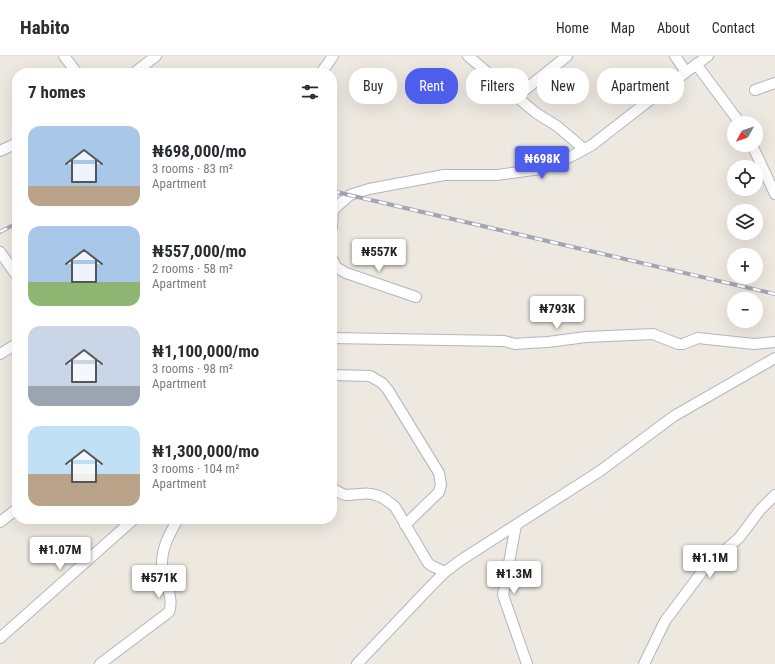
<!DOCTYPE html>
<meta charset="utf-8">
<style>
body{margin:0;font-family:"Roboto Condensed",sans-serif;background:#f2f2f3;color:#2b2b33;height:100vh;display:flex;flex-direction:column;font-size:15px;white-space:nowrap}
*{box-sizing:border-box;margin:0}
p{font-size:13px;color:#7c7c81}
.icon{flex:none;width:22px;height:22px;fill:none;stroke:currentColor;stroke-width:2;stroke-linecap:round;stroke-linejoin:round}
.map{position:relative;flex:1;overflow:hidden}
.panel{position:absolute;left:12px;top:12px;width:325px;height:456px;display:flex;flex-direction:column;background:#fff;border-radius:16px;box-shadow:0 4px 16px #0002}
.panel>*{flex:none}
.hud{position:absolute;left:349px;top:12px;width:366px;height:36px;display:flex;gap:8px}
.needle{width:26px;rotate:230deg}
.buttons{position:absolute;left:727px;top:60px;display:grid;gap:8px}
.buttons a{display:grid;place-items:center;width:36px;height:36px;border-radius:50%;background:#fff;box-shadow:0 4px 16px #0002;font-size:20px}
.price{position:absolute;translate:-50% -34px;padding:0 9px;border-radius:4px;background:#fff;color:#222;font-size:13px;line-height:26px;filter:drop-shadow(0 1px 2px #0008)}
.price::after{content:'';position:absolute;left:50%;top:24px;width:12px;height:9px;margin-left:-6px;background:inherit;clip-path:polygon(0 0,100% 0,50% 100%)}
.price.selected{background:#4d5eed;color:#fff}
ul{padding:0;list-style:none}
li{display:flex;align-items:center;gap:12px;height:100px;padding:0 16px}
li span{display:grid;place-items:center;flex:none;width:112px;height:80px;border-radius:12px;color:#555}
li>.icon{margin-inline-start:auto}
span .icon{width:48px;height:48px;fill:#fffc;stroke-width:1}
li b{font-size:17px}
h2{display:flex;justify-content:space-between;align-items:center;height:48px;padding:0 16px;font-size:17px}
.pill{padding:0 14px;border-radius:16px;background:#fff;box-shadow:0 4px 16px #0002;font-size:14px;line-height:36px}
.pill.selected{background:#4d5eed;color:#fff}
header{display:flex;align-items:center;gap:24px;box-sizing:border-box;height:56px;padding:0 20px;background:#fff;border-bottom:1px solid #e1e1e2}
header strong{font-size:19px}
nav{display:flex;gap:22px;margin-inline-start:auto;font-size:14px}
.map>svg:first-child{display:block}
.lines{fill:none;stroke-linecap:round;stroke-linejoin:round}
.minor-casing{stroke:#b3b5bf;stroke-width:12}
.minor{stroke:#fff;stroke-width:10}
.rail-casing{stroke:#a3a4b5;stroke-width:4}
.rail{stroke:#fff;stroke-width:2.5;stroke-dasharray:8;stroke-linecap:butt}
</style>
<header>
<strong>Habito</strong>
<nav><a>Home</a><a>Map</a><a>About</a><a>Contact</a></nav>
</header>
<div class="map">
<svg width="775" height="608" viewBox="0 0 775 608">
<rect width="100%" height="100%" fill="#ede8e0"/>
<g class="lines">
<defs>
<g id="minor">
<polyline points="64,0 77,17"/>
<polyline points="468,0 536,57 557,70 584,93"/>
<polyline points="675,0 686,16"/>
<polyline points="696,8 740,67"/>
<polyline points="134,17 156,0"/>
<polyline points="321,17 333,0"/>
<polyline points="755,34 775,27"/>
<polyline points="516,41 567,0"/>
<polyline points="752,89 775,138"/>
<polyline points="0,95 17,87"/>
<polyline points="332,171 333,154 350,139 369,133 444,119 497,119 541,113 572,100 592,89 686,16 708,0"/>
<polyline points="0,196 17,220"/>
<polyline points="332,203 336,211 346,217 416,241"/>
<polyline points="332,282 504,285 515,288 528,287 548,286 586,281 653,278 678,288 683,288 698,282 754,288 775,286"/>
<polyline points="0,298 13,290 17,289"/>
<polyline points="332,319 370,320 382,327 388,334 439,417 441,429 439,436 405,469"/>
<path d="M 332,432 C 337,435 341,438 346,439 C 351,439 355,438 360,438 C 374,436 384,441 395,451 L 428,507 L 432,510 L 445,516"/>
<polyline points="0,466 17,453"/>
<polyline points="516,469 503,539 527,608"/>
<polyline points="0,582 134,463"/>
<path d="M 100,608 L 169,556 C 175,540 162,524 162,507 C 162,491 170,477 178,463"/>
<polyline points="357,608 432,529 445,516 461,504 600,415 674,360 775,302"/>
<polyline points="644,608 665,565 701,517 705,511 739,482 760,454 775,439"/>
</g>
</defs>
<use href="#minor" class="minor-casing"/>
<use href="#minor" class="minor"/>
<defs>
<g id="rail">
<polyline points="332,135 775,238"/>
<polyline points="0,176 17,167"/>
</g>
</defs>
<use href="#rail" class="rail-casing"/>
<use href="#rail" class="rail"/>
</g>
</svg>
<div class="buttons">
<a><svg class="needle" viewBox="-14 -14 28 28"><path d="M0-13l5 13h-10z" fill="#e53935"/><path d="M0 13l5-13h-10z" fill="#7c7c81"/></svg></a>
<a><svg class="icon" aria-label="locate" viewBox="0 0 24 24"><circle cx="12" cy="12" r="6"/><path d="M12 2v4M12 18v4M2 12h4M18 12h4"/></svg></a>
<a><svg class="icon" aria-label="layers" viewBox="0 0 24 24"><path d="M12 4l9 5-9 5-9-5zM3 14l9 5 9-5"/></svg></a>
<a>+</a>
<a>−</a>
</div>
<b class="price selected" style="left:542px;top:124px">₦698K</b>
<b class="price" style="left:379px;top:217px">₦557K</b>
<b class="price" style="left:557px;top:274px">₦793K</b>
<b class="price" style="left:60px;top:515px">₦1.07M</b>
<b class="price" style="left:710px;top:523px">₦1.1M</b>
<b class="price" style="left:514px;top:539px">₦1.3M</b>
<b class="price" style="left:159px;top:543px">₦571K</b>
<div class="hud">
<a class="pill">Buy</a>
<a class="pill selected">Rent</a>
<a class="pill">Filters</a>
<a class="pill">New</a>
<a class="pill">Apartment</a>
</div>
<section class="panel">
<h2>7 homes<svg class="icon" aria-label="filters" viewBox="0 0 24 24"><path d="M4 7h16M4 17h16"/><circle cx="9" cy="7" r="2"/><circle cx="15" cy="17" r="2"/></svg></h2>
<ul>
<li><span style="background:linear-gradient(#a9c7e8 75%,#b9a48a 0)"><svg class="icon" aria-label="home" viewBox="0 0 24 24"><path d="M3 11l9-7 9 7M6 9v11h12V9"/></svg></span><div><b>₦698,000/mo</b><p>3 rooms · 83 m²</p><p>Apartment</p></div></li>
<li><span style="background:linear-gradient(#a9c7e8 70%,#8fb573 0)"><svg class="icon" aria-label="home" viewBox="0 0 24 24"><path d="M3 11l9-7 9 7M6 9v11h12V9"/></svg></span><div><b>₦557,000/mo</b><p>2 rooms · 58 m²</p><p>Apartment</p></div></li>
<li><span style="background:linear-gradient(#c9d6e8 75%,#9aa5b1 0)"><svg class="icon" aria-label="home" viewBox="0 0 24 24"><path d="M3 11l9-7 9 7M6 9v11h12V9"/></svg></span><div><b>₦1,100,000/mo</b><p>3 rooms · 98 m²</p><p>Apartment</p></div></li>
<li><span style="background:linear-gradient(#bfe0f5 60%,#b9a48a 0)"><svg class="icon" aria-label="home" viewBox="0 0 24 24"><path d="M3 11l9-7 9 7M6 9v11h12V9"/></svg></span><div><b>₦1,300,000/mo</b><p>3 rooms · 104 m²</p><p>Apartment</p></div></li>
</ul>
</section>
</div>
